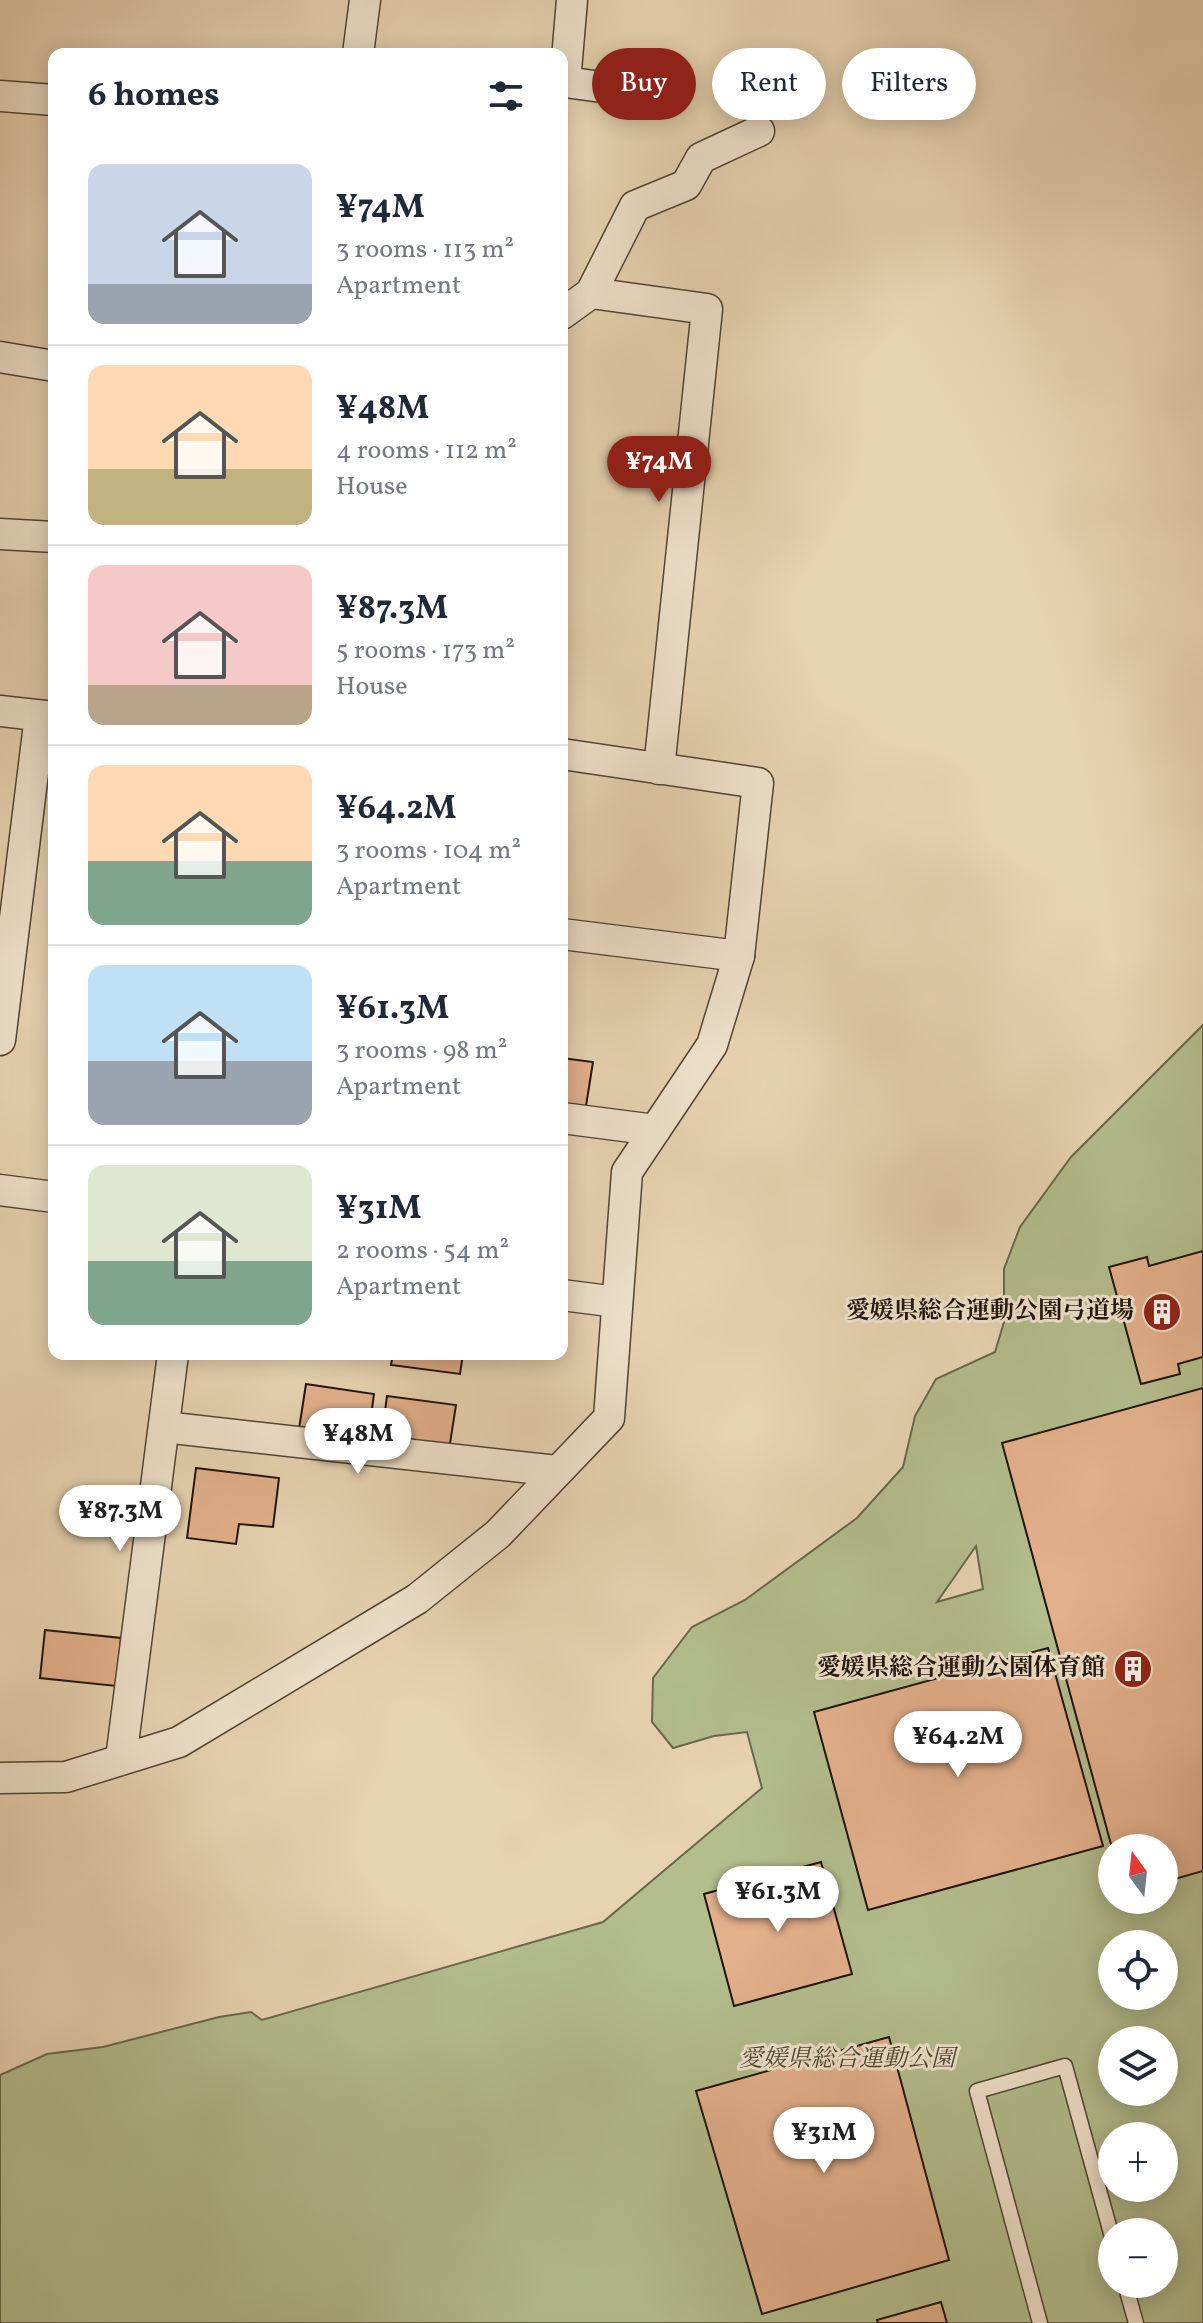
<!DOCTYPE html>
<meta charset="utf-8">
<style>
body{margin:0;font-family:Vollkorn,"Noto Serif JP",serif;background:#f2f2f3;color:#1f2937;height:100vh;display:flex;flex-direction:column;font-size:30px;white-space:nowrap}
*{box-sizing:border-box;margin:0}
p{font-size:26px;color:#747a83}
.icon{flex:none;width:44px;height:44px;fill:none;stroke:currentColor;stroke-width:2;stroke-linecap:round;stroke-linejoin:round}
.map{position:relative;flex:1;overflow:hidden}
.panel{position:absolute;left:48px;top:48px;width:520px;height:1312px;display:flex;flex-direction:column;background:#fff;border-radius:16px;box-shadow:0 4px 20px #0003}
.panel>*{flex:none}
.banner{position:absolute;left:592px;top:48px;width:490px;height:72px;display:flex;gap:16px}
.needle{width:52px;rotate:345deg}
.tools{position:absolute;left:1098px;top:1834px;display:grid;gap:16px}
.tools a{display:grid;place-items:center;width:80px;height:80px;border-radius:50%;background:#fff;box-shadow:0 4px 20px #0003;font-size:40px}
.price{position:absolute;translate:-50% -68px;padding:0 18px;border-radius:28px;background:#fff;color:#222;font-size:26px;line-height:52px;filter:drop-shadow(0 2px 4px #0008)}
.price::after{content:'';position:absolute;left:50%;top:48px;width:24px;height:18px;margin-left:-12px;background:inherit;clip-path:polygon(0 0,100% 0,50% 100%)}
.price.selected{background:#8f2418;color:#fff}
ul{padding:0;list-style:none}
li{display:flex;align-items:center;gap:24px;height:200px;padding:0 40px}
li+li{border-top:2px solid #e0e1e3}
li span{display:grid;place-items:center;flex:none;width:224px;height:160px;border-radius:16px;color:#555}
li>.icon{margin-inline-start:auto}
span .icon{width:96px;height:96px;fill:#fffc;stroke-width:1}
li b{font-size:34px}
h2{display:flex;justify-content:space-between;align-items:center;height:96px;padding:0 40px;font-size:34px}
.chip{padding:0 28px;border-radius:36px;background:#fff;box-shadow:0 4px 20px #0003;font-size:28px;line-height:72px}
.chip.selected{background:#8f2418;color:#fff}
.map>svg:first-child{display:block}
.green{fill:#b3bd8d;stroke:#68684d;stroke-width:2;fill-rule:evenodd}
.building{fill:#e3b08c;stroke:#1e140d;stroke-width:2}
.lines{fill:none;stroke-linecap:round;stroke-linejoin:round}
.service-casing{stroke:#504436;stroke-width:17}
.minor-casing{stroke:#504436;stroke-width:33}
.service{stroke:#f0e2cc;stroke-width:14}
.minor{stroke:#f0e2cc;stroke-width:30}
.labels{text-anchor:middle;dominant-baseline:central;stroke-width:6;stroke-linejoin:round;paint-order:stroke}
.poi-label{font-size:24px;font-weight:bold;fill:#1e140d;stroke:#f0e2cc;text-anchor:end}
.park-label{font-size:24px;font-style:italic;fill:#4b4733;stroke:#f0e2cc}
</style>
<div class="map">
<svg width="1203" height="2323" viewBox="0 0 1203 2323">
<rect width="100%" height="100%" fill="#e8d3b1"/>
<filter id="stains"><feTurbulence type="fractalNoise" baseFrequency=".0025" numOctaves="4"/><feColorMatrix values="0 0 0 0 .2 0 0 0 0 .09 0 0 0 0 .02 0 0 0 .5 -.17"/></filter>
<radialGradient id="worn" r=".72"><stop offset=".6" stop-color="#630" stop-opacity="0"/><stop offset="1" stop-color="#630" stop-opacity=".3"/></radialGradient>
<path class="green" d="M 1203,1025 L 1203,2323 L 0,2323 L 0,2075 L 47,2054 L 103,2047 L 219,2017 L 251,2012 L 262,2020 L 603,1922 L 762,1788 L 747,1732 L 714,1736 L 673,1748 L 652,1722 L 653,1678 L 692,1627 L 745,1600 L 857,1518 L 903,1467 L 915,1416 L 936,1379 L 995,1352 L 1004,1322 L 1004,1269 L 1020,1227 L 1071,1157 ZM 976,1546 L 983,1589 L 937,1602 ZM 1112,1848 L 1164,1848 L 1164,1900 L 1112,1900 ZM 1112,1944 L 1164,1944 L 1164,1996 L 1112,1996 ZM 1112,2040 L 1164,2040 L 1164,2092 L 1112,2092 ZM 1112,2136 L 1164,2136 L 1164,2188 L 1112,2188 ZM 1112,2232 L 1164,2232 L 1164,2284 L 1112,2284 Z"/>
<g class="building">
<polygon points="562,1058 593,1062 586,1106 562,1103"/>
<polygon points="1203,1251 1203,1357 1178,1364 1180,1374 1141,1384 1109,1267 1147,1257 1149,1266"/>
<polygon points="393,1354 463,1354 460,1374 391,1365"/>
<polygon points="306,1384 374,1394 368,1438 299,1429"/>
<polygon points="1203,1388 1203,1871 1164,1882 1164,1848 1112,1848 1002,1443"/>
<polygon points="387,1396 456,1405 449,1450 381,1441"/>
<polygon points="196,1468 279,1478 273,1527 239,1524 236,1544 187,1538"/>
<polygon points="45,1630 121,1638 116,1686 40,1678"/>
<polygon points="1048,1648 1103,1846 868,1910 814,1712"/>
<polygon points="821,1862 852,1974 734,2006 704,1894"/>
<polygon points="889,2037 949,2260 762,2314 696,2091"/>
<polygon points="941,2302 947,2323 878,2323 877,2320"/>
</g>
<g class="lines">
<defs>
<g id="service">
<polyline points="1125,2284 1136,2323"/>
<polyline points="1040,2323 977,2091 1065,2066 1112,2237"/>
</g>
<g id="minor">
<polyline points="572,0 565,82 616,89"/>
<polyline points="358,54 365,0"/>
<polyline points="0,96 54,100"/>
<polyline points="591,293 707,309 659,769"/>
<polyline points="562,314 591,293 635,206 686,185 701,158 759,131"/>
<polyline points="0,357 54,366"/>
<polyline points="0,534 54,537"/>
<polyline points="0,711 54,717"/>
<polyline points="562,934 739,956"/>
<polyline points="0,1040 40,716"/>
<polyline points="562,1118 655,1130"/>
<polyline points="0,1190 54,1197"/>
<polyline points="562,1295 617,1302"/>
<polyline points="164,1427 557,1471"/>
<polyline points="121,1759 173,1354"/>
<polyline points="0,1778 66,1777 179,1742 417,1599 498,1534 609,1418 627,1172 712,1045 739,956 758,783 562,754"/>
</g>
</defs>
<use href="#service" class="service-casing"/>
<use href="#minor" class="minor-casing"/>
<use href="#service" class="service"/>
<use href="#minor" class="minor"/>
</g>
<defs>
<symbol id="building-disc" viewBox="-11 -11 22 22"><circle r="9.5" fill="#8f2418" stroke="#f0e2cc"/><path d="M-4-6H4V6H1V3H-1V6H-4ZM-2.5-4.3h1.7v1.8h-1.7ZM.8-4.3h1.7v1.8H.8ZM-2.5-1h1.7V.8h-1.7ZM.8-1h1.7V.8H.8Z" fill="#fff"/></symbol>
</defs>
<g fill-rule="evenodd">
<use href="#building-disc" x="1140" y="1290" width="44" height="44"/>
<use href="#building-disc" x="1111" y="1647" width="44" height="44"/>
</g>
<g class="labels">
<g class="poi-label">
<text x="1134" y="1312">愛媛県総合運動公園弓道場</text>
<text x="1105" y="1669">愛媛県総合運動公園体育館</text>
</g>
<g class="park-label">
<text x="847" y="2060">愛媛県総合運動公園</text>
</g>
</g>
<rect width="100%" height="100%" filter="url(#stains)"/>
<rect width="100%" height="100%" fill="url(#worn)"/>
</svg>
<div class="tools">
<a><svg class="needle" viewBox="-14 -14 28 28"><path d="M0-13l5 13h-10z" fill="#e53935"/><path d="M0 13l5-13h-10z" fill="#747a83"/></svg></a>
<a><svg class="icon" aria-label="locate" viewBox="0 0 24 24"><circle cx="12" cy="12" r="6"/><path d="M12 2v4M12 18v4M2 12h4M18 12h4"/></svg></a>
<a><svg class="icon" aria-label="layers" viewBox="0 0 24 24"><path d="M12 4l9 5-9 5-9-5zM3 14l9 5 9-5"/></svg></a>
<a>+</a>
<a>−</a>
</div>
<b class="price selected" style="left:659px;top:504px">¥74M</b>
<b class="price" style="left:358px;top:1476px">¥48M</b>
<b class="price" style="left:120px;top:1553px">¥87.3M</b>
<b class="price" style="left:958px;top:1779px">¥64.2M</b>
<b class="price" style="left:778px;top:1934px">¥61.3M</b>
<b class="price" style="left:824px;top:2175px">¥31M</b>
<div class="banner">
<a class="chip selected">Buy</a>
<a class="chip">Rent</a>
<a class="chip">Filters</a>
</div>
<section class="panel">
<h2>6 homes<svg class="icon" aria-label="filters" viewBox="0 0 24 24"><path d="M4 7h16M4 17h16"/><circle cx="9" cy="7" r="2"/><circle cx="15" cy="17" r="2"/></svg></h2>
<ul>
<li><span style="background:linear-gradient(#c9d6e8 75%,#9aa5b1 0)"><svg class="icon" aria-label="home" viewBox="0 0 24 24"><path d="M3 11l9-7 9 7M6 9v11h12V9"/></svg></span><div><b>¥74M</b><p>3 rooms · 113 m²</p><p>Apartment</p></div></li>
<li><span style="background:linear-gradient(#ffd9b3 65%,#c2b280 0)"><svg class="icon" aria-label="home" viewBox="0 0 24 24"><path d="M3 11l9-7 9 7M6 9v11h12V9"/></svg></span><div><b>¥48M</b><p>4 rooms · 112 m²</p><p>House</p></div></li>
<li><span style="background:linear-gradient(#f6c9c9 75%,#b9a48a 0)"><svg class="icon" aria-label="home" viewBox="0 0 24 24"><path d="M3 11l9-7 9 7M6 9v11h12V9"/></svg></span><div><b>¥87.3M</b><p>5 rooms · 173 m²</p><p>House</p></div></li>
<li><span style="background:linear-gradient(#ffd9b3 60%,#7fa58c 0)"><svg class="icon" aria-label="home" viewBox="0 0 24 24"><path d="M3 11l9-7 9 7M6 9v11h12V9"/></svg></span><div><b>¥64.2M</b><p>3 rooms · 104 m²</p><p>Apartment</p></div></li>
<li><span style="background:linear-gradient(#bfe0f5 60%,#9aa5b1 0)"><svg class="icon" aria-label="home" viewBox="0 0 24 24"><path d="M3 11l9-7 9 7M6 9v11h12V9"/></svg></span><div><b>¥61.3M</b><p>3 rooms · 98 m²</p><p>Apartment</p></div></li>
<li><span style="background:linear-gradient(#dfe7d0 60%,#7fa58c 0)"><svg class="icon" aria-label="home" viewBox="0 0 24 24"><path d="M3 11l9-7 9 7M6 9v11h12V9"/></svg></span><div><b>¥31M</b><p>2 rooms · 54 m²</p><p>Apartment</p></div></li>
</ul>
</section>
</div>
